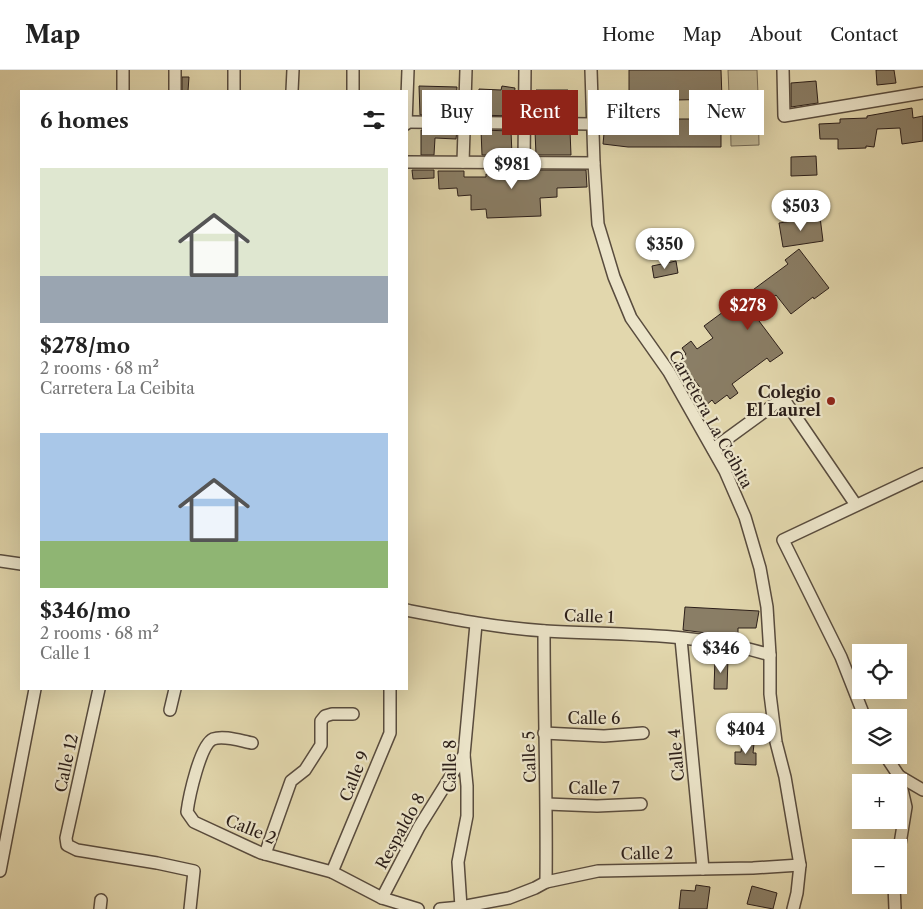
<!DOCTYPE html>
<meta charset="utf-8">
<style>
body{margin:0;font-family:"Libre Caslon Text",serif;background:#f2f2f2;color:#222;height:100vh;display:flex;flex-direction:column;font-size:19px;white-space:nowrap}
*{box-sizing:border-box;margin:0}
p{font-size:16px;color:#767676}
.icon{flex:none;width:28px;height:28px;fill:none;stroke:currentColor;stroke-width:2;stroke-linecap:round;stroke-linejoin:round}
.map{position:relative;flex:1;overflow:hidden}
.sheet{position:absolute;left:20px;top:20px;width:388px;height:600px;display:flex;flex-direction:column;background:#fff;border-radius:0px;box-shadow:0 5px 20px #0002}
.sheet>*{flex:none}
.hud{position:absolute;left:422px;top:20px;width:425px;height:45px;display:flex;gap:10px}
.fabs{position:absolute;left:852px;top:574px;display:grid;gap:10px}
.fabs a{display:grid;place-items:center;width:55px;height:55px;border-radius:0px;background:#fff;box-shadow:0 5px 20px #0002;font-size:25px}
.price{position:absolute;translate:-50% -42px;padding:0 11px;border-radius:18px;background:#fff;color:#222;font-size:16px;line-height:32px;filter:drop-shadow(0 1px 2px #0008)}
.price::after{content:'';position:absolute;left:50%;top:30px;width:15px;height:11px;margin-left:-8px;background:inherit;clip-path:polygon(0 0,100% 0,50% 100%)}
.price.active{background:#8f2418;color:#fff}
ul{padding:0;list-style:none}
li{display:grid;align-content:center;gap:10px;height:265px;padding:0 20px}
li span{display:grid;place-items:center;height:155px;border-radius:0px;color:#555}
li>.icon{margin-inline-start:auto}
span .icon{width:90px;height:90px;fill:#fffc;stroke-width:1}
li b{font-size:21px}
h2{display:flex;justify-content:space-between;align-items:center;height:60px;padding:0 20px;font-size:21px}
.pill{padding:0 18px;border-radius:0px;background:#fff;box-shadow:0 5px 20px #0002;font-size:18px;line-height:45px}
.pill.active{background:#8f2418;color:#fff}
header{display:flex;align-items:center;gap:30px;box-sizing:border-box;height:70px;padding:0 25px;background:#fff;border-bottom:1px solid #e0e0e0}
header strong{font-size:24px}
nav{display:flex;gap:28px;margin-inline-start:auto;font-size:18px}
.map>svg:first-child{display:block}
.pitch{fill:#c3b894;stroke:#776b56}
.building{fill:#8a7e66;stroke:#2b1e19}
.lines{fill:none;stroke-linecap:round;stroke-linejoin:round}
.minor-casing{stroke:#594c3e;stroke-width:14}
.minor{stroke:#ece5ca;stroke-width:11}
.poi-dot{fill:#8f2418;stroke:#ece5ca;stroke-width:2}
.labels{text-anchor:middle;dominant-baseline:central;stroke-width:4.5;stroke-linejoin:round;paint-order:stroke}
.poi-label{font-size:16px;font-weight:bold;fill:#2b1e19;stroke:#ece5ca;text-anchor:end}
.street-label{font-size:16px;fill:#2b1e19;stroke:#ece5ca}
</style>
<header>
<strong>Map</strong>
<nav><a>Home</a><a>Map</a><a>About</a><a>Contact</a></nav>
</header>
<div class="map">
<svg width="923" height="839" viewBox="0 0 923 839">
<rect width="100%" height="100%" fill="#e2d7ad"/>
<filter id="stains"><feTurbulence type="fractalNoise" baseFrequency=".004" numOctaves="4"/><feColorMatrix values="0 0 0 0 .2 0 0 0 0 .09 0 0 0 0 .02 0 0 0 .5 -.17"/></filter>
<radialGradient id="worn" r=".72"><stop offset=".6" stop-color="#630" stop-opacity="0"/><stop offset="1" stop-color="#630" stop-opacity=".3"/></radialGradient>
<g class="pitch">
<polygon points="728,0 757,0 758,24 729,24"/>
<polygon points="730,27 758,27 759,75 731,76"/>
</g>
<g class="building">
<polygon points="629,0 721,0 722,29 629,31"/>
<polygon points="876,0 894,0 896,13 877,15"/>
<polygon points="182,7 189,7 188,21 182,21"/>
<polygon points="816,11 818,33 791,37 791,13"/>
<polygon points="419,16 457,17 455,45 420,45"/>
<polygon points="502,16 515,18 512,46 478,45 479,19 501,20"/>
<polygon points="536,20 568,20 568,33 576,33 576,46 535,46"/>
<polygon points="912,38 913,48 923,46 923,71 902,74 900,58 877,59 874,77 866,76 866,78 838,79 838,69 820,69 819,54 840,53 840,49 867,48 867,46"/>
<polygon points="606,42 624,44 623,56 661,56 661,49 721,49 721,77 628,77 603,74"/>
<polygon points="421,60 457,60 456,69 435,68 434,85 421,85"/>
<polygon points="481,60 511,61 512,85 482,85"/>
<polygon points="535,61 570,61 571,85 536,85"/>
<polygon points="816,86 817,105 791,106 791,87"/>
<polygon points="412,100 434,100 434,108 413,109"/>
<polygon points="515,100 586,100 587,117 557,118 557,127 540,128 541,146 487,148 486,139 471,140 471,125 458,126 457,118 439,119 438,101 464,101 464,107 486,107 486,104 515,103"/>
<polygon points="820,147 823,171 783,177 779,153"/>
<polygon points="799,179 829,218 814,229 813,227 791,244 776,225 753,243 783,283 770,292 767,288 732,314 738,323 730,329 727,325 715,334 712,330 704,337 695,325 702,320 679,290 686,284 682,278 691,271 697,279 713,268 704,256 788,194 785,190"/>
<polygon points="676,191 678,203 654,208 652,196"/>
<polygon points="685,537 759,541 756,558 738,558 738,567 683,560"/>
<polygon points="715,588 728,588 727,619 714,619"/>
<polygon points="742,673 754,674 753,683 756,683 756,695 735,694 735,682 741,682"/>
<polygon points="696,815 710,817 707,839 679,839 681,820 695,821"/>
<polygon points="752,816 777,823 773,839 747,834"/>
</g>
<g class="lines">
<defs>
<g id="minor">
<polyline points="175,0 175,21"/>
<polyline points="591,0 594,93 598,154 614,207 631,248 669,302 725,401 745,447 760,498 767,537 770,585 770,624 776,672 785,707 800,795 797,823 793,839"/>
<polyline points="783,0 784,46 923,23"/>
<polyline points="123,21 123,0"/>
<polyline points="234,21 234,0"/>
<polyline points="292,21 293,0"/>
<polyline points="353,21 353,0"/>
<polyline points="406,52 592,54"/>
<polyline points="406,54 408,0"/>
<polyline points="524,91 525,0"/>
<polyline points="406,92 594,93"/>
<polyline points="463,92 466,0"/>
<polyline points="713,379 783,328 856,435"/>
<polyline points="0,491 21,494"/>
<path d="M 406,540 C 453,549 499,558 546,561 C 621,565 698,562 770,585"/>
<path d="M 544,561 C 544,644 547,728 546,812"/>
<polyline points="681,569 703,799"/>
<polyline points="99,619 66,768 67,775 77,780 157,793 194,801 190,839"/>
<polyline points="170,640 175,619"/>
<polyline points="865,648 841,587 783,470 923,404"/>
<polyline points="544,663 604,666 643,663"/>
<path d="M 252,673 C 241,671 224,665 213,669 C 200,675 189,727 187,742 L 194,752 L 261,783 L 332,802 L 382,828 L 418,839"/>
<polyline points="885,685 899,706 906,737 899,780"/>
<polyline points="899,706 923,720"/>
<polyline points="547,734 597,736 641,734"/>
<polyline points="265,784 291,711 305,700 321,675 321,651 325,646 332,644 353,644"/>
<polyline points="0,801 35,619"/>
<polyline points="332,802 390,663 390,619"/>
<polyline points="894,815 895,839"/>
<polyline points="382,828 419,757 464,685"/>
<polyline points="461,837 458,792 467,746 467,716 464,685 476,554"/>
<polyline points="100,839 101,830"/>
<polyline points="440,839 461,837 509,828 535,818 546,812 598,801 753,798 800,795"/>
</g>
</defs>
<use href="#minor" class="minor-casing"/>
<use href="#minor" class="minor"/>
</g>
<circle class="poi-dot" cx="831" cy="331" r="5"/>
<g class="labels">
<g class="poi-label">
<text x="821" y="322">Colegio<tspan x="821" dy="18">El Laurel</tspan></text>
</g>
<g class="street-label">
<text transform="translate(711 349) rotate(61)">Carretera La Ceibita</text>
<text transform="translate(589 546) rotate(2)">Calle 1</text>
<text x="594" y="648">Calle 6</text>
<text transform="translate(676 685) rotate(-95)">Calle 4</text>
<text transform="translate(529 687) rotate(-92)">Calle 5</text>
<text transform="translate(66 693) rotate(-78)">Calle 12</text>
<text transform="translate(450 696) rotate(-90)">Calle 8</text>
<text transform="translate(354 706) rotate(-68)">Calle 9</text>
<text x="594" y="718">Calle 7</text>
<text transform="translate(251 759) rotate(22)">Calle 2</text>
<text transform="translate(400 761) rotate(-61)">Respaldo 8</text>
<text transform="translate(647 783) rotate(-1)">Calle 2</text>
</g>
</g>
<rect width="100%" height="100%" filter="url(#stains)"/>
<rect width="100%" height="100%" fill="url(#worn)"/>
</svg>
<div class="fabs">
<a><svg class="icon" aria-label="locate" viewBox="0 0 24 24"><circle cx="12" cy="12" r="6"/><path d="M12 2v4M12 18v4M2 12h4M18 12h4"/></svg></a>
<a><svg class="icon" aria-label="layers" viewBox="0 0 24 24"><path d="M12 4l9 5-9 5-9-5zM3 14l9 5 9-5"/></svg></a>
<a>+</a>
<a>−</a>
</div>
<b class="price" style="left:512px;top:120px">$981</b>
<b class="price" style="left:801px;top:162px">$503</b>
<b class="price" style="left:665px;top:200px">$350</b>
<b class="price active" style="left:748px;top:261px">$278</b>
<b class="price" style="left:721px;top:604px">$346</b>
<b class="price" style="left:746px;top:685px">$404</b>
<div class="hud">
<a class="pill">Buy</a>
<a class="pill active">Rent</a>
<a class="pill">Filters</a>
<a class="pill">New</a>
</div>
<section class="sheet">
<h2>6 homes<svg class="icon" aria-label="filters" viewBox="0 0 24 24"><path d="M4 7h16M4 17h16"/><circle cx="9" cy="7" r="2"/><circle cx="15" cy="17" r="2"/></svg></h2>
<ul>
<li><span style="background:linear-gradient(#dfe7d0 70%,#9aa5b1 0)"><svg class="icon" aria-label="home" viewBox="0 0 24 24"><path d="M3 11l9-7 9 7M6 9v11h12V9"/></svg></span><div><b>$278/mo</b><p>2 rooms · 68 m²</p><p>Carretera La Ceibita</p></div></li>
<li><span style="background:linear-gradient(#a9c7e8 70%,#8fb573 0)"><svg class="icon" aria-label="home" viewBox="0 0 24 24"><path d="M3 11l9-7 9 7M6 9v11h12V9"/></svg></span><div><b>$346/mo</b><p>2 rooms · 68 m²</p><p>Calle 1</p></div></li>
</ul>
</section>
</div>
